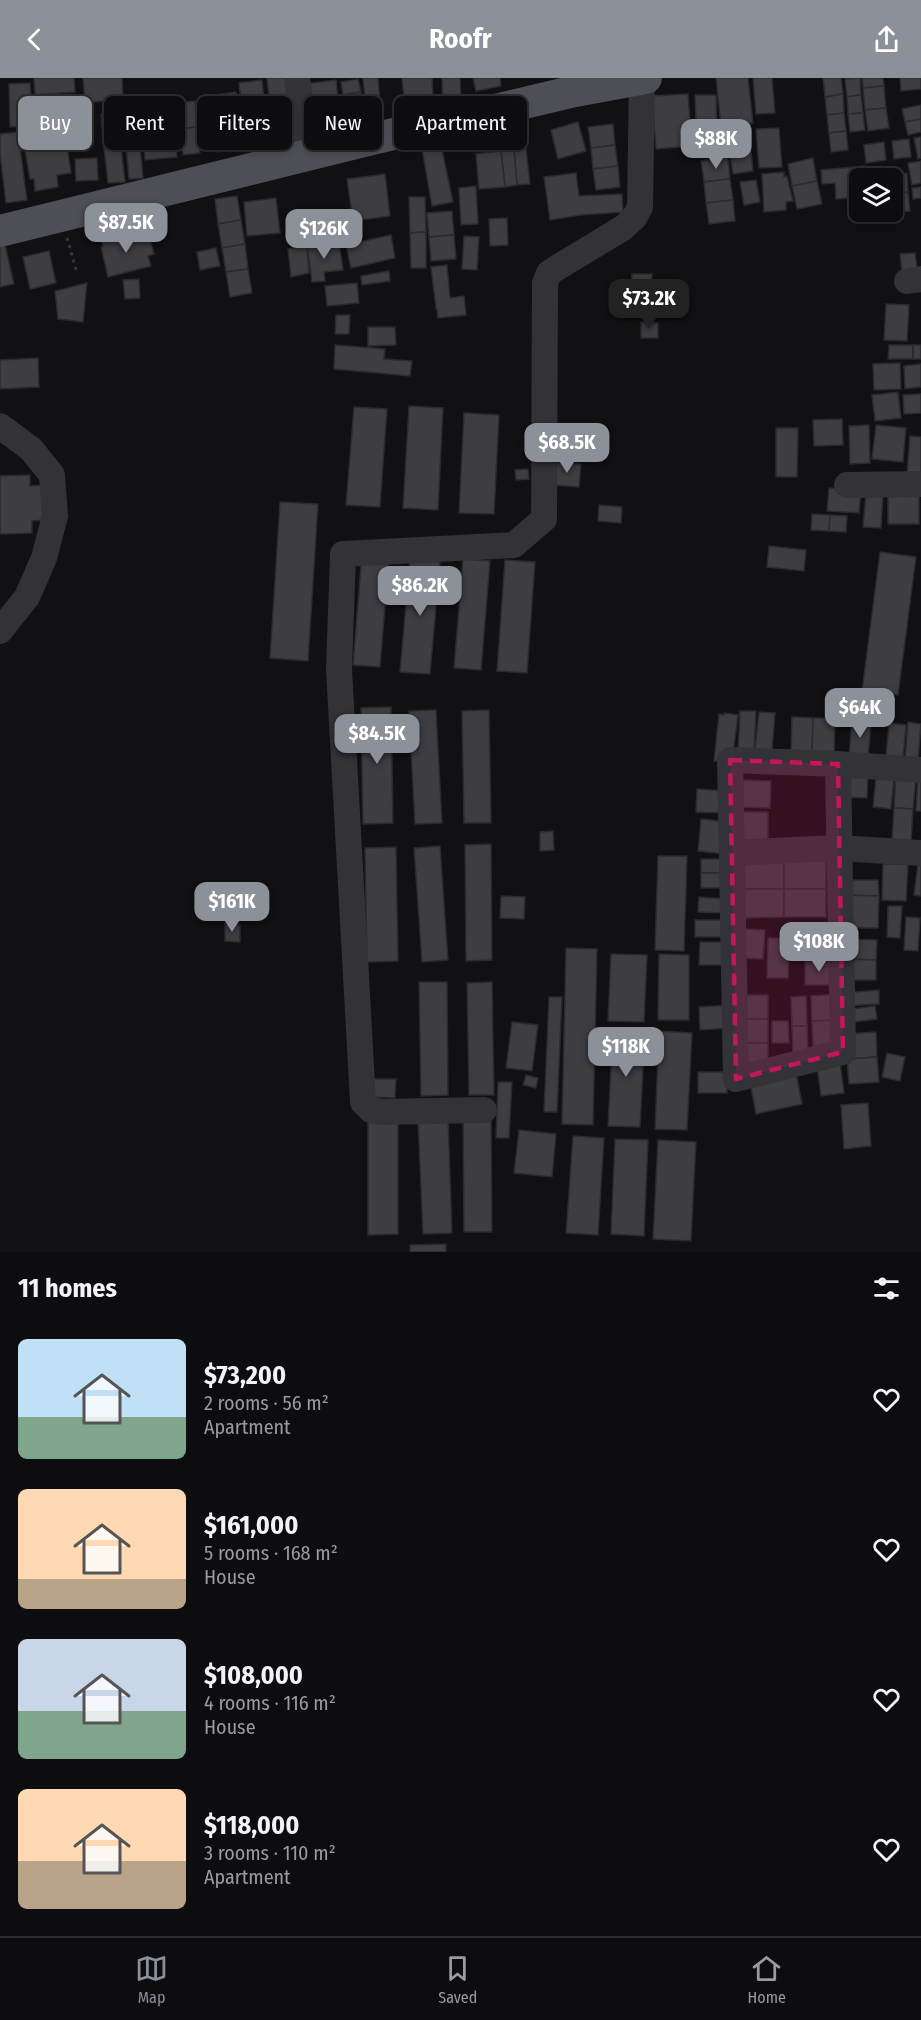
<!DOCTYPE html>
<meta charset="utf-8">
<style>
body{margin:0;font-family:"Fira Sans Condensed",sans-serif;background:#161517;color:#f1f3f6;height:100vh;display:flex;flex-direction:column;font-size:22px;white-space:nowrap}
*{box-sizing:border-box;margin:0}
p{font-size:20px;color:#9a9b9e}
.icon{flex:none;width:33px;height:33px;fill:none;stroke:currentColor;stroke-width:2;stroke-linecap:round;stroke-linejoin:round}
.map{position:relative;height:1174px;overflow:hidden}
.details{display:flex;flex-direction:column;background:#0d0c0e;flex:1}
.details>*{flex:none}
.top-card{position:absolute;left:18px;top:18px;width:600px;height:54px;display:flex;gap:12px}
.fabs{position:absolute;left:849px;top:90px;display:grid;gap:12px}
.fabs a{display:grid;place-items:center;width:54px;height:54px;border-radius:9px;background:#0d0c0e;box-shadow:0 3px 9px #0003,0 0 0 2px #2d2c2e;font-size:30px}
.price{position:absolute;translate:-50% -51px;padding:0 14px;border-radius:12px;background:#8c9099;color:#fff;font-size:20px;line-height:39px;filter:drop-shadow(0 2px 3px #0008)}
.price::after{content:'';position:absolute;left:50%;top:36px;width:18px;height:14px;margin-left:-9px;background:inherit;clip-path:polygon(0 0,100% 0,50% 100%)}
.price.selected{background:#222;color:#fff}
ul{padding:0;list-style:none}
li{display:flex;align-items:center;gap:18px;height:150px;padding:0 18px}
li span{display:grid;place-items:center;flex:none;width:168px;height:120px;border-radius:9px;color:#555}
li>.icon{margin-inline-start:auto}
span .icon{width:72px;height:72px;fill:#fffc;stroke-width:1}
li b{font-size:26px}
h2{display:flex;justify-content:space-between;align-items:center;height:72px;padding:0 18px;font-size:26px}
.tag{padding:0 21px;border-radius:9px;background:#0d0c0e;box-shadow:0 3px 9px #0003,0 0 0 2px #2d2c2e;font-size:21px;line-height:54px}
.tag.selected{background:#8c9099;color:#fff}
header{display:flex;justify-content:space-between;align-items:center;height:78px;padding:0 18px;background:#8c9099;color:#fff;font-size:27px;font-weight:700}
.menu{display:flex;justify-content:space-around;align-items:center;height:84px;border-top:2px solid #2d2c2e;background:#0d0c0e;font-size:16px;color:#9a9b9e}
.menu a{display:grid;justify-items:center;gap:3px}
.menu .selected{color:#8c9099}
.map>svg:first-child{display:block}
.building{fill:#3d3d42;stroke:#2b2a2e;stroke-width:1.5}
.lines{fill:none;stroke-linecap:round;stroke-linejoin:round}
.path{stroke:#38383e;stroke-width:3;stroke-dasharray:3 4.5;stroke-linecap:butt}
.minor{stroke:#323237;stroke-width:26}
.major{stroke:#4e4e56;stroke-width:32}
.marked{fill:#c2185b;fill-opacity:0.2;stroke:#c2185b;stroke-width:4.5;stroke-dasharray:12 8;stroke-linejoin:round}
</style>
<header><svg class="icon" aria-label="back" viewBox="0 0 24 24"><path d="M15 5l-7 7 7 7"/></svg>Roofr<svg class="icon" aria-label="share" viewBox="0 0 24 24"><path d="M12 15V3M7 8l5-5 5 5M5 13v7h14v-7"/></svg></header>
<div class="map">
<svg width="921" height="1174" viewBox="0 0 921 1174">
<rect width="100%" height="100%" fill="#111012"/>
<g class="building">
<polygon points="34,0 74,0 75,14 35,17"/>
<polygon points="83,0 122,0 123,21 85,25"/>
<polygon points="267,0 289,0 292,27 270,29"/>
<polygon points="363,0 378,0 381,40 367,41"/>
<polygon points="402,0 432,0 433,17 404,20"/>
<polygon points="442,0 460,0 461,26 443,27"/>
<polygon points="473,0 500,0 501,8 476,13"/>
<polygon points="716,0 748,0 753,45 721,48"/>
<polygon points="753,0 772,0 775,35 756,36"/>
<polygon points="823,0 841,0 843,16 825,19"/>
<polygon points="860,0 861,17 847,19 845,1"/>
<polygon points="862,0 883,0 884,8 863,10"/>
<polygon points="900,0 921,0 921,11 901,13"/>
<polygon points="358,1 361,14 343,17 341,4"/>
<polygon points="262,2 265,31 242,34 239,5"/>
<polygon points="336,2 339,28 307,32 304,6"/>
<polygon points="30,5 31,23 43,23 44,46 30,46 31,48 10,49 9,6"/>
<polygon points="884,8 886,30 865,32 863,10"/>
<polygon points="236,14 239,42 212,46 209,18"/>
<polygon points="361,14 363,27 346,31 343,17"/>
<polygon points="688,16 692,68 656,71 652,18"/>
<polygon points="843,16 844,35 827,37 825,19"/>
<polygon points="695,17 716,17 717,57 731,57 731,68 697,72"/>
<polygon points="861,17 863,35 848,36 847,19"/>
<polygon points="73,18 77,42 49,47 45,24"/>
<polygon points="171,21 174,50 143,53 140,24"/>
<polygon points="195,23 197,49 180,51 178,25"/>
<polygon points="921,27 921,41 905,44 902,31"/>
<polygon points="339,28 342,55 310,59 307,32"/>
<polygon points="886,30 889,50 868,53 865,32"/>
<polygon points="265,31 269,60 245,62 242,34"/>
<polygon points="118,34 121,69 104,70 101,36"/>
<polygon points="137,34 140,67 126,68 122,35"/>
<polygon points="844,35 846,53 829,55 827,37"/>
<polygon points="863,35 865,52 850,54 848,36"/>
<polygon points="921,41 921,54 908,57 905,44"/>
<polygon points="239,42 243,71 216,74 212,46"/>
<polygon points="578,44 586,73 558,81 551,52"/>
<polygon points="613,46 615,67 591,70 588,49"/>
<polygon points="64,48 71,95 57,97 58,109 35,113 34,101 30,101 22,55"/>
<polygon points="197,49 200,75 183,77 180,51"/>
<polygon points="174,50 177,79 145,82 143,53"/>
<polygon points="779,50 782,89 759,90 756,51"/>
<polygon points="846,53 848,72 831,74 829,55"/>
<polygon points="18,54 27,122 6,125 0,76 0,56"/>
<polygon points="921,59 921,80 918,81 914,60"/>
<polygon points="909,61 911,79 894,81 892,63"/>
<polygon points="884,64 886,82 866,85 864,67"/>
<polygon points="140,67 143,100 129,101 126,68"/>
<polygon points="441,67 453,124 432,128 422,71"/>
<polygon points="615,67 618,88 593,91 591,70"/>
<polygon points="121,69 125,104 108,105 104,70"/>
<polygon points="526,70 530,106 517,107 514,72"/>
<polygon points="514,72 517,107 505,109 501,73"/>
<polygon points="501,73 505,109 479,111 476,76"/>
<polygon points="751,73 753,93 733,96 730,76"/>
<polygon points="728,79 730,101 704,104 701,83"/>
<polygon points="97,80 98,102 76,103 75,81"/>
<polygon points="813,80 817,103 792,108 788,86"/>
<polygon points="921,83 921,105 912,107 908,85"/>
<polygon points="618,88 620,109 596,112 593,91"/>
<polygon points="865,88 866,100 860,100 860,119 836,121 835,105 822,106 821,92"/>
<polygon points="784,94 784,99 787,98 793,123 786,124 786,132 764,134 762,96"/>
<polygon points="576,95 579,118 622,116 623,134 581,137 550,142 544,99"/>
<polygon points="907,95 908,114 894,115 892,97"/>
<polygon points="385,96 390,138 353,143 347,101"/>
<polygon points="730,101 733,122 706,125 704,104"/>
<polygon points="756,102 760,124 744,127 740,104"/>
<polygon points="817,103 822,126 797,131 792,108"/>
<polygon points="476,108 478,146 461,147 459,110"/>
<polygon points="921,109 921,120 913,121 912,110"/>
<polygon points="908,114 910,133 896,134 894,115"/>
<polygon points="237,118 241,142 218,146 215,121"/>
<polygon points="409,119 425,119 426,154 410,155"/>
<polygon points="276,120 280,155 247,158 244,124"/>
<polygon points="733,122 735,143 709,146 706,125"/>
<polygon points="452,133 454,157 429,159 427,135"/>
<polygon points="507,140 508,167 490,168 489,141"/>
<polygon points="241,142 245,166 222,170 218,146"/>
<polygon points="426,154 426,190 411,190 410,155"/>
<polygon points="122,156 124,162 149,157 154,176 148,178 151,188 108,199 101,169 103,168 101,161"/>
<polygon points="391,157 395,180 351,190 346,167"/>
<polygon points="454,157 456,181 431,183 429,159"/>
<polygon points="464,158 479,159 477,192 462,191"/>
<polygon points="339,164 343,192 324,194 325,203 312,204 307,167"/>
<polygon points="245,166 248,191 226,194 222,170"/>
<polygon points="5,167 14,206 0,209 0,168"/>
<polygon points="307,167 309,195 291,199 288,171"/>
<polygon points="216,170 220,188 200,192 197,174"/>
<polygon points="49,173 56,205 30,211 23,179"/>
<polygon points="915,175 917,190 902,193 900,176"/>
<polygon points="447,187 450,220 464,218 466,237 438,240 437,231 436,231 431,189"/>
<polygon points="248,191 252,215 230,219 226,194"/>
<polygon points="389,193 390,203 362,207 361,198"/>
<polygon points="632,196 652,196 651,228 631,228"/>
<polygon points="139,201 140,220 125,221 123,202"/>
<polygon points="87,205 83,244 58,241 55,213"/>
<polygon points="357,205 359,225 327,228 325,208"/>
<polygon points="886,226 909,227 907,263 884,262"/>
<polygon points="336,237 350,237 349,256 335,256"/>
<polygon points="641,244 658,245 658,260 641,260"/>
<polygon points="368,249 395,249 396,267 368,268"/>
<polygon points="335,267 385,271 384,281 412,283 410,298 334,291"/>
<polygon points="889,267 913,267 913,281 888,281"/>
<rect x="913" y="267" width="8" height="14"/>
<polygon points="38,280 39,309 0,311 0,282"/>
<polygon points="900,285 901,311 874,312 873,286"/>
<polygon points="921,286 921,309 905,311 904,288"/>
<polygon points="898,314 901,340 875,343 872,317"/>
<polygon points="921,316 921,335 904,336 903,317"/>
<polygon points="409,328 443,330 438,432 403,430"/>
<polygon points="354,329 387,331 380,429 346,427"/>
<polygon points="464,335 499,337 494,436 459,435"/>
<polygon points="842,341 843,367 814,368 813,342"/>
<rect x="552" y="346" width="20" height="32"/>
<polygon points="869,347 870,385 850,386 849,348"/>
<polygon points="876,347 906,350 903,384 872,381"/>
<polygon points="776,350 798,350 797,399 776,399"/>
<polygon points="910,358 921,359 921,396 907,395"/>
<polygon points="554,384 581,386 579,409 553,407"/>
<polygon points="528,391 529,401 516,402 515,392"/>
<polygon points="30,397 30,408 44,407 45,442 32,443 32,455 0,456 0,398"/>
<polygon points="829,410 861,412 859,435 827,433"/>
<polygon points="866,415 883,416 881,450 863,449"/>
<rect x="888" y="417" width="31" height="29"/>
<polygon points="280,424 318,426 308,583 270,580"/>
<polygon points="599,427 622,429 621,445 598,443"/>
<polygon points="812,436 830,437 829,453 811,452"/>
<polygon points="830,437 847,438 846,454 829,453"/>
<polygon points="769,468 806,472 804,493 767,489"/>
<polygon points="880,474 916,479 898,617 862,613"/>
<polygon points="362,476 389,479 380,589 353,587"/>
<polygon points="410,481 440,484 430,596 400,594"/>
<polygon points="463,481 490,483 481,592 454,590"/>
<polygon points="505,482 535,484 527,595 497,593"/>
<polygon points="391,629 393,745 363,746 361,630"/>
<polygon points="436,632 442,745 415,746 409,633"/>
<polygon points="489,632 491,745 464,745 462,633"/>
<polygon points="740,633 756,633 754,675 738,675"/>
<polygon points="759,634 775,635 772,673 755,671"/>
<polygon points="724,635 738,637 733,676 723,684 714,683 719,636 724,637"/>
<polygon points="792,639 813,640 812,676 791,675"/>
<polygon points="813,640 835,640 834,676 812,676"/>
<polygon points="852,641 871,643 868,681 849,680"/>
<polygon points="908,644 921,646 918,682 905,681"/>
<polygon points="889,645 906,647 903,681 886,679"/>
<polygon points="842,694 868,695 867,720 841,719"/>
<polygon points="896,696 916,697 913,731 894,730"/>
<polygon points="918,698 921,698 921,733 916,733"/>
<polygon points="876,699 894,701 891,731 873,729"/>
<polygon points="743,702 771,703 770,730 742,729"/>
<polygon points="697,711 726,713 725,735 696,734"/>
<polygon points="894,730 913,731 911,765 892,764"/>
<rect x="743" y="734" width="25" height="29"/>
<polygon points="701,741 728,744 724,776 698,773"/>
<polygon points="553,753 554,772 540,773 540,754"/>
<polygon points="491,766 492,882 466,883 465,767"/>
<polygon points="440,768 448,882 422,884 414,770"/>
<polygon points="396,769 398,883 367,884 365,770"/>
<polygon points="658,778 687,778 684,873 655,872"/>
<rect x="701" y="781" width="21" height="14"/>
<polygon points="741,783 784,783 784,811 742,811"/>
<rect x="784" y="783" width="42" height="28"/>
<polygon points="918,785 921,785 921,818 914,817"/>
<polygon points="883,786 908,786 906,823 882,822"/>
<rect x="701" y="795" width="21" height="15"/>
<polygon points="844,802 878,802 879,818 844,817"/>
<polygon points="742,811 784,811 784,839 741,840"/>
<rect x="784" y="811" width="42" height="28"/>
<polygon points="844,817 879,818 878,850 843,850"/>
<polygon points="501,818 525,819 524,841 500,840"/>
<polygon points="699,819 725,821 725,835 698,834"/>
<polygon points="888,828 902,828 900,860 887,859"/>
<polygon points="906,839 920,840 918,873 904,872"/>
<rect x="695" y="842" width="34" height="17"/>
<polygon points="225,846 240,847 240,864 225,863"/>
<rect x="791" y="850" width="17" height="28"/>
<polygon points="742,851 765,852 763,881 741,880"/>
<polygon points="768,860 789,860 788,900 767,900"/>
<polygon points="844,861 877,862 876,882 844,881"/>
<polygon points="700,864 729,864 728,887 699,887"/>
<polygon points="566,870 597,871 593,1047 562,1046"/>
<polygon points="611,876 647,877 644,944 608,943"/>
<polygon points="659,876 689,877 689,942 658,942"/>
<polygon points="844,881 876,882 876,902 843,902"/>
<polygon points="833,883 833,907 805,907 805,884"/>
<polygon points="419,904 447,904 448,1017 421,1018"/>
<polygon points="492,904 494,1017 469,1017 467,905"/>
<polygon points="879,912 879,926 844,928 844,915"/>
<polygon points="838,916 839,942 812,943 811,918"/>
<rect x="740" y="917" width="28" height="24"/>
<polygon points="806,918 807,948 792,948 791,919"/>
<polygon points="549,919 562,919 557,1034 544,1034"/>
<polygon points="730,927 731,950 700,952 699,929"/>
<polygon points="875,928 877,941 846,945 844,932"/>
<rect x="740" y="941" width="28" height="24"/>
<polygon points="839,942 840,967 813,968 812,943"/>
<polygon points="772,943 788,943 789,965 772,965"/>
<polygon points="512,944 538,947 532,993 506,990"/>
<polygon points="792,948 807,948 808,978 793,979"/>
<polygon points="613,951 645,953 640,1049 608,1048"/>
<polygon points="659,953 692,955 687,1052 655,1051"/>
<polygon points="876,954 877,979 847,981 845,956"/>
<rect x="740" y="965" width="28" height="24"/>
<polygon points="887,975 905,979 900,1003 882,999"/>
<polygon points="877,979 879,1004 849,1006 847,981"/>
<polygon points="840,984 844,1015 821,1018 817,988"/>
<rect x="698" y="994" width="29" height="21"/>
<polygon points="796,994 802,1026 756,1036 750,1004"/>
<polygon points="526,997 538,1000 536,1010 523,1007"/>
<polygon points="371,1001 396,1001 395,1020 370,1019"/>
<polygon points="498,1004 512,1004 509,1060 496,1060"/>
<polygon points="868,1025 871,1068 844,1071 841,1027"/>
<polygon points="448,1040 452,1155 423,1156 418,1042"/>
<polygon points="491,1041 492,1154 464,1154 463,1042"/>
<polygon points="368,1044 398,1044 398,1156 368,1157"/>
<polygon points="519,1052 556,1056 552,1099 514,1095"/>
<polygon points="573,1058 604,1060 598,1157 566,1155"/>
<polygon points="615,1061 648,1062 644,1158 611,1156"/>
<polygon points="658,1062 696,1064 691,1163 653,1161"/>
<polygon points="446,1166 446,1174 410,1174 410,1167"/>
</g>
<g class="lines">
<polyline class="path" points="67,160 77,195"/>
<g class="minor">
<polyline points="297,0 307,77"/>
<polyline points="907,203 921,201"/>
<polyline points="0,348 31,371 52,397 55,438 44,480 27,519 0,553"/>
<polyline points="847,407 921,406"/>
<polyline points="838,686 843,974 736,1001 730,682 838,686 921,692"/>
<polyline points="732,775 838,770 921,775"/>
<polyline points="484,1032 381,1034 371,1032 363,1024 339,591 343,476 514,467 544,441 545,205 549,195 555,191 623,150 634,140 640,129 642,1"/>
</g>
<polyline class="major" points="0,153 364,63 575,13 646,0"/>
</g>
<path class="marked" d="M 730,682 L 838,686 L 843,974 L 736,1001 Z"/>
</svg>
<div class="fabs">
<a><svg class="icon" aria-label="layers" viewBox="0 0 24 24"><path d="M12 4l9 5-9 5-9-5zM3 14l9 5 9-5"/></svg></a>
</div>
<b class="price" style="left:716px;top:92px">$88K</b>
<b class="price" style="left:126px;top:176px">$87.5K</b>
<b class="price" style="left:324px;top:182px">$126K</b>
<b class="price selected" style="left:649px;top:252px">$73.2K</b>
<b class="price" style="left:567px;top:396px">$68.5K</b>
<b class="price" style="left:420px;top:539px">$86.2K</b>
<b class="price" style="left:860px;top:661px">$64K</b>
<b class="price" style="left:377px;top:687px">$84.5K</b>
<b class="price" style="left:232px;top:855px">$161K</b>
<b class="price" style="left:819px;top:895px">$108K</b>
<b class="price" style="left:626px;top:1000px">$118K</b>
<div class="top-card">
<a class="tag selected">Buy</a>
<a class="tag">Rent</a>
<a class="tag">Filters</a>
<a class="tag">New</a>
<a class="tag">Apartment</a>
</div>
</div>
<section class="details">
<h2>11 homes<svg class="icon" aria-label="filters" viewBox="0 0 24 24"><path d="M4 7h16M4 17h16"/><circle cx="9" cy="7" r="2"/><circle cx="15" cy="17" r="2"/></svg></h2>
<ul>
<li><span style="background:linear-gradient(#bfe0f5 65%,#7fa58c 0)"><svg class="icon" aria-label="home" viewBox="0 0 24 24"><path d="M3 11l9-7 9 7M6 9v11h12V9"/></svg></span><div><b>$73,200</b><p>2 rooms · 56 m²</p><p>Apartment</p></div><svg class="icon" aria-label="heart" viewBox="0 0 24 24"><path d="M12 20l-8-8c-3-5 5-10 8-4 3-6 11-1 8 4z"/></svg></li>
<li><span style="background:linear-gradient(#ffd9b3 75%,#b9a48a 0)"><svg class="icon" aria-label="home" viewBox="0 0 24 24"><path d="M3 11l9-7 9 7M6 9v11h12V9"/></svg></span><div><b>$161,000</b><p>5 rooms · 168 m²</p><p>House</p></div><svg class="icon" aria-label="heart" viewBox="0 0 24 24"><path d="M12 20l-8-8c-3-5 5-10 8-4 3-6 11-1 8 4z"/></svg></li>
<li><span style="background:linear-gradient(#c9d6e8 60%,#7fa58c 0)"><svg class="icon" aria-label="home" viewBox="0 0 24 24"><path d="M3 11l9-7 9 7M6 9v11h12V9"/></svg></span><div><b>$108,000</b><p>4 rooms · 116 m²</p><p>House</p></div><svg class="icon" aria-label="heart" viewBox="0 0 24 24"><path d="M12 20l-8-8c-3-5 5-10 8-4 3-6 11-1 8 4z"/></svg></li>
<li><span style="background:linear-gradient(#ffd9b3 60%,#b9a48a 0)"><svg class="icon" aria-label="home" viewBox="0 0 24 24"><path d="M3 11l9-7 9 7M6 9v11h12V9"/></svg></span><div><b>$118,000</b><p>3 rooms · 110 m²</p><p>Apartment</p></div><svg class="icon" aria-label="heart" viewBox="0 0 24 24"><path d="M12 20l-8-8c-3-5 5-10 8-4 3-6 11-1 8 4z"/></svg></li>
</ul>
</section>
<nav class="menu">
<a class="selected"><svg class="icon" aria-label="map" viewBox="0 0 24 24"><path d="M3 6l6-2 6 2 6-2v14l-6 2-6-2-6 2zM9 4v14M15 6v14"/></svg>Map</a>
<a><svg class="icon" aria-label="saved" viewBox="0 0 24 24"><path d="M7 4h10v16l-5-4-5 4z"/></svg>Saved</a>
<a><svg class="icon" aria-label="home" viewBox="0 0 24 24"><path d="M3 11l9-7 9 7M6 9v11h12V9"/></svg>Home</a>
</nav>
